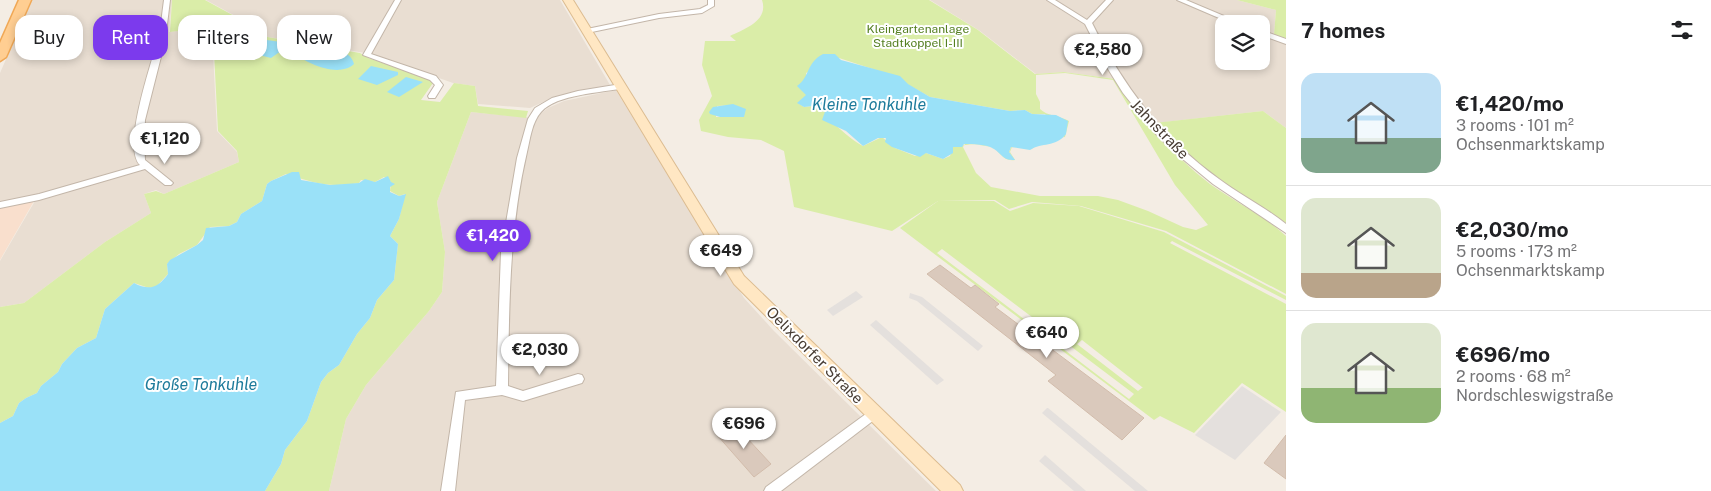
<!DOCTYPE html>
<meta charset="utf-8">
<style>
body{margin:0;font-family:"Public Sans",sans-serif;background:#f6f6f6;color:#202124;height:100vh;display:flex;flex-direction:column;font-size:19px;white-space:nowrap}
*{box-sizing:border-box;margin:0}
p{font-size:16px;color:#757577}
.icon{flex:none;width:28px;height:28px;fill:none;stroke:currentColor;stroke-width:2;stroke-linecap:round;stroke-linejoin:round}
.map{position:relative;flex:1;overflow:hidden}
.side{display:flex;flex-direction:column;background:#fff;width:425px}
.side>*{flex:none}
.hud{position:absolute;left:15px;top:15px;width:475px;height:45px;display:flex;gap:10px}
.tools{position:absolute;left:1215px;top:15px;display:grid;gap:10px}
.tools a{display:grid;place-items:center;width:55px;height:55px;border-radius:10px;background:#fff;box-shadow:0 2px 8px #0003;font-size:25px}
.price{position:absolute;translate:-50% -42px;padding:0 11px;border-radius:18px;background:#fff;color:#222;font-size:16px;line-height:32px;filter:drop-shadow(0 1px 2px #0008)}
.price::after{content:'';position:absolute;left:50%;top:30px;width:15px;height:11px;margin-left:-8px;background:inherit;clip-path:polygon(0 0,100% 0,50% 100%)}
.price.current{background:#7c3aed;color:#fff}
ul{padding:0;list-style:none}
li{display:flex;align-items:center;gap:15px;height:125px;padding:0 15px}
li+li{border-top:1px solid #e0e0e0}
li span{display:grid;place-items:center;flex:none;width:140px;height:100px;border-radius:15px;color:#555}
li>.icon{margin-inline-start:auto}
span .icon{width:60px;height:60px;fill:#fffc;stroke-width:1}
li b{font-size:21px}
h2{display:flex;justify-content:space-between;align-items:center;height:60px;padding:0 15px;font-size:21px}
.pill{padding:0 18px;border-radius:15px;background:#fff;box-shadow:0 2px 8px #0003;font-size:18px;line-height:45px}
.pill.current{background:#7c3aed;color:#fff}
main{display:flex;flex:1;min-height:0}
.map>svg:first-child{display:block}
.residential{fill:#e9ded2;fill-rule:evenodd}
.commercial{fill:#f9dfcd}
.green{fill:#daeda8;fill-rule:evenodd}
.parking{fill:#e4e0dd}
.water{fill:#9ae1f8}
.building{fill:#dac9bc;stroke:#d2bcab}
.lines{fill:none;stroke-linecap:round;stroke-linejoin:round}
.street-casing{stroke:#c3b6a9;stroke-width:2}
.secondary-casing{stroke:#dcbc91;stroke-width:2}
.primary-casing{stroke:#f0a856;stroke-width:3}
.street{fill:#fff;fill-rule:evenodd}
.secondary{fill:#ffe7c3;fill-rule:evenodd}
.primary{fill:#ffce92;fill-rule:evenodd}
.labels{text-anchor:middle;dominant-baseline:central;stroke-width:4;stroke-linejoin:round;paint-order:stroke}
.far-park-label{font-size:12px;fill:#547f21;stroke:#fff}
.street-label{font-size:15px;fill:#473c33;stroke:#fff}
.water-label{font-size:16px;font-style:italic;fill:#1e7b9b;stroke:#fff}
</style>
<main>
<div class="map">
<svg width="1286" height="491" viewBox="0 0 1286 491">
<rect width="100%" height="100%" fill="#f4ede4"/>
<g class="residential">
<polygon points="32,0 172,0 169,32 209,27 212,33 217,131 237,152 239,162 164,194 156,190 144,194 151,213 105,242 24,303 0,307 0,261 39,194 0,202 0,73"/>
<polygon points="206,0 560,0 610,85 554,97 530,108 478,104 475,86 453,83 371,54 256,35 239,18"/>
<path d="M 930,0 L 1237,0 L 1276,10 L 1274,35 L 1286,43 L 1286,128 L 1263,111 L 1147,124 L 1115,79 L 1064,72 L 1036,74 L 980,31 ZM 1224,24 L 1261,24 L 1261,61 L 1224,61 Z"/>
<polygon points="616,90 744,298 774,331 936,491 329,491 346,419 366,385 429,311 442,292 445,252 437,202 471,112 535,118 548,108 564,101"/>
</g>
<polygon class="commercial" points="34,201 0,260 0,207"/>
<g class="green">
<path d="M 172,0 L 205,0 L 238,18 L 256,35 L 360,53 L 368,58 L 431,79 L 433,83 L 421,100 L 440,102 L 454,83 L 475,86 L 478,106 L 528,111 L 526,118 L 471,112 L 437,202 L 445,252 L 442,292 L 429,311 L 366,385 L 346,419 L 329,491 L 265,491 L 281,464 L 285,450 L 307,421 L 321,382 L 328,373 L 339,365 L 357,334 L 370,318 L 377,300 L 394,280 L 398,244 L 390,236 L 399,219 L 405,194 L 399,196 L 390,191 L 391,182 L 384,177 L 375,182 L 361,180 L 359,183 C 327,188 315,183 286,174 L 271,181 L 267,184 L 262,201 L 241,214 L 237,222 L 229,226 L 210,227 L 197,245 L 179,254 L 167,264 L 168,274 L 156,287 L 149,288 L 134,283 L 105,309 L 96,338 L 77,348 L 62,364 L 58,372 L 41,386 L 37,393 L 26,398 L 19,403 L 13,416 L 0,423 L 0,307 L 24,303 L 105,242 L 151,213 L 144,194 L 156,191 L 164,194 L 239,162 L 237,151 L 218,131 L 213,33 L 209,27 L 170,32 Z"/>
<path d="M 762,0 L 929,0 L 978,30 L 1035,74 L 1064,72 L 1115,79 C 1142,118 1172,155 1210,184 C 1235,202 1263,215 1286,236 L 1286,294 L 1166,231 L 1081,206 L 1032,202 L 1009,209 L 995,200 L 938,201 L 892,231 L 794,207 L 784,151 L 761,140 L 728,137 L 701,131 L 699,120 L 712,96 L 702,65 L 705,41 L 736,41 L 730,36 C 744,29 769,21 762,0 ZM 839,58 L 891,75 L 930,97 L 1010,111 L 1025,110 L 1032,114 L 1045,114 L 1064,137 L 1059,138 L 1053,145 L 1035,146 L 1030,150 L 1011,147 L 1009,152 L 1014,160 C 999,157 1004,155 994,149 C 982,141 965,145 953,147 L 950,156 L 943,159 L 926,153 L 915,156 L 895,148 L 882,137 L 863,146 C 854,142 831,122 825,114 L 826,109 L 822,105 L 804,107 L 798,103 L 806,97 L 806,73 ZM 1065,73 L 1113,80 L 1175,185 L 1208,225 L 1196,230 L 1183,227 L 1148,211 L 1118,200 L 1098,196 L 1040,196 L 991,187 L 976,173 L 963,147 L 965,144 C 973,144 983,145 990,147 C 1001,151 1002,162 1015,160 L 1010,152 L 1012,147 L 1030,150 L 1036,146 L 1053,145 L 1059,138 L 1065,137 L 1069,121 C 1060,116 1047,116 1040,109 L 1040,102 L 1036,94 L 1036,75 ZM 735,105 L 744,117 L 716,117 L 717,106 Z"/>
<polygon points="1237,0 1286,0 1286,40 1274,35 1276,10"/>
<polygon points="1263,111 1286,128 1286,223 1219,180 1177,145 1154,123"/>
<path d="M 938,201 L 994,201 L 1010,211 L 1033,203 L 1079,206 L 1164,232 L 1286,296 L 1286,300 L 1172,241 L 1170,243 L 1286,304 L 1286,412 L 1242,383 L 1194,433 L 1160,416 L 1154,420 L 900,228 ZM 942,249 L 1134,394 L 1129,399 L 937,253 ZM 1082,340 L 1142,387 L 1143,387 L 1138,391 L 1077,344 Z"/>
</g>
<g class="parking">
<polygon points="856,291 863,297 833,316 827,310"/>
<polygon points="910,293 922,297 983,346 978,351 917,301 909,298"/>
<polygon points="876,320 944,380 937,385 870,325"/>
<polygon points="1242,386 1281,412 1235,460 1195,435"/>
<polygon points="1047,408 1048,408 1148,491 1135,491 1042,413"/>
<polygon points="1045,455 1086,491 1074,491 1039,461"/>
</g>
<g class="water">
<polygon points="253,38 281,42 288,46 271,58 243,51 241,46"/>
<path d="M 300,47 C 316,46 349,45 354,64 C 339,78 307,64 294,53 Z"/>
<path d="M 823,54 L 835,54 L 841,60 L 900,76 L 908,84 L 930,97 L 1010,111 L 1025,110 L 1032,114 L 1056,115 L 1068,121 L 1066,134 C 1055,148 1042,142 1030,150 L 1011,147 L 1009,152 L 1015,160 C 1003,161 1002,154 994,149 C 986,144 973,144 964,144 L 962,147 L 953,147 L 953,153 L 943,159 L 926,153 L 920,157 L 892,147 L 885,142 L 886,138 L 878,138 L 863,146 L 846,131 L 822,120 L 826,109 L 822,105 L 804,107 L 797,103 L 806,95 L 797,86 C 810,77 806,63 823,54 Z"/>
<polygon points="371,66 398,72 398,75 377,85 358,79"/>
<polygon points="406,77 423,82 399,97 387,92"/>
<polygon points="733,104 746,109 744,117 720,117 710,114 709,112 713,107"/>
<path d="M 292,172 L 299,172 L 301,180 L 330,185 L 359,183 L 365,179 L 375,182 L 388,176 L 391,182 L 395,184 L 390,187 L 390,192 L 399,196 L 406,194 L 399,219 L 390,236 L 398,244 L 394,280 L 377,300 L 370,318 L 357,334 L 339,365 L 328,373 L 321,382 L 307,421 L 285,450 L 281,464 L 265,491 L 0,491 L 0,423 L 13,416 L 19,403 L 26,398 L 37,393 L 41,386 L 58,372 L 62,364 L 77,348 L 96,338 L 105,309 L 134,283 C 149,291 158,288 168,274 L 167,264 L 170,260 L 197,245 L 203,240 L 206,228 L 229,226 L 237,222 L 241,214 L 262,201 L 267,184 L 271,181 Z"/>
</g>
<g class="building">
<polygon points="940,265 971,288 975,285 999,304 995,307 1144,418 1122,440 1048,381 1056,375 927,274"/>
<polygon points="733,423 771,464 754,477 717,435"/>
<polygon points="1286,435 1286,479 1264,463"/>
</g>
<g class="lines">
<defs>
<g id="street">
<path d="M 164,0 L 170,0 L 165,41 L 145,120 L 144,140 L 145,160 L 171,181 L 173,183 L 171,185 L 165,185 L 145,169 L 39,200 L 0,208 L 0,202 L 39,194 L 140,165 C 122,147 151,65 157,42 C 161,28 162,14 164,0 Z"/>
<polygon points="395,0 401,0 371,54 436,76 443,85 435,98 429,98 428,96 435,85 430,80 363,55"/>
<polygon points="708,0 714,0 714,6 702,13 659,18 587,33 583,31 587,29 659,14 700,9 708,5"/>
<path d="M 1047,0 L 1055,0 L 1087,20 L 1106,0 L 1113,0 L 1092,23 C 1123,86 1162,138 1219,179 C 1240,195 1265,207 1286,224 L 1286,233 L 1213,184 L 1173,151 L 1155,133 L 1123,93 L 1108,69 L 1085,24 Z"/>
<polygon points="1177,0 1186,0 1243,24 1233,24"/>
<polygon points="1261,30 1286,39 1286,44 1261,35"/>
<path d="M 621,84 L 624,84 L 624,88 C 601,93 557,94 541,112 C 532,122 530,139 527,152 C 509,229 509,308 508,386 L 523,391 L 578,374 L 582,375 L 584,379 L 582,383 L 523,401 L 502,395 L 465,400 L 455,491 L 441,491 L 456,392 L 496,386 L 501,252 L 517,158 L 528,119 L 535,108 L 552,98 L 578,91 Z"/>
<polygon points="874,408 878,409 880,413 878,417 781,491 764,491 766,487"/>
</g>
<polygon id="secondary" points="563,0 573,0 744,276 960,485 963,491 941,491 734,284"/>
<polygon id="primary" points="19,0 31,0 6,57 0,61 0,43"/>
</defs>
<use href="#street" class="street-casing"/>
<use href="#secondary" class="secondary-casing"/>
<use href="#primary" class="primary-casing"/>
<use href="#street" class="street"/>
<use href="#secondary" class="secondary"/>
<use href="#primary" class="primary"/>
</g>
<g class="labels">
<g class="far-park-label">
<text x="918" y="29">Kleingartenanlage<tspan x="918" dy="14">Stadtkoppel I-III</tspan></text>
</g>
<g class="street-label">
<text transform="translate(1160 129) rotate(46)">Jahnstraße</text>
<text transform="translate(815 355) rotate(45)">Oelixdorfer Straße</text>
</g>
<g class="water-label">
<text x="869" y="104">Kleine Tonkuhle</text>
<text x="201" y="384">Große Tonkuhle</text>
</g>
</g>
</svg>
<div class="tools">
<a><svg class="icon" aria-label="layers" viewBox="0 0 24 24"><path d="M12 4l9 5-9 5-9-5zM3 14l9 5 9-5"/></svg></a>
</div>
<b class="price" style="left:1103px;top:76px">€2,580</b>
<b class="price" style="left:165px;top:165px">€1,120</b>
<b class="price current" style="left:493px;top:262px">€1,420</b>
<b class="price" style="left:721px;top:277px">€649</b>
<b class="price" style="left:1047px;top:359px">€640</b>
<b class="price" style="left:540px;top:376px">€2,030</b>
<b class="price" style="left:744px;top:450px">€696</b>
<div class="hud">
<a class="pill">Buy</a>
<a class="pill current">Rent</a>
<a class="pill">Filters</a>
<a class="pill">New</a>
</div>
</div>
<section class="side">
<h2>7 homes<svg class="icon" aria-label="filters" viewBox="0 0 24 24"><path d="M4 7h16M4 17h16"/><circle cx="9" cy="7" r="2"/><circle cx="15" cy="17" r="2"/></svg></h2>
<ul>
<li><span style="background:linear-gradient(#bfe0f5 65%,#7fa58c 0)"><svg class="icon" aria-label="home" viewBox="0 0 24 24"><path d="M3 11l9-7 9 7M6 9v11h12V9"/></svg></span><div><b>€1,420/mo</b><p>3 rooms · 101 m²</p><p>Ochsenmarktskamp</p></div></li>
<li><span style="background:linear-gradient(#dfe7d0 75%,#b9a48a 0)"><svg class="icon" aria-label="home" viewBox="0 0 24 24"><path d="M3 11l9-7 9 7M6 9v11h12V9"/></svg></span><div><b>€2,030/mo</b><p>5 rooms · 173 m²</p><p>Ochsenmarktskamp</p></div></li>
<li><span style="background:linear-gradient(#dfe7d0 65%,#8fb573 0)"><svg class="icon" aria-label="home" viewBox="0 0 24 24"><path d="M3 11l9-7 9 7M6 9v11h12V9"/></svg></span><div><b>€696/mo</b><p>2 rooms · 68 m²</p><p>Nordschleswigstraße</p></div></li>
</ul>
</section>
</main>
